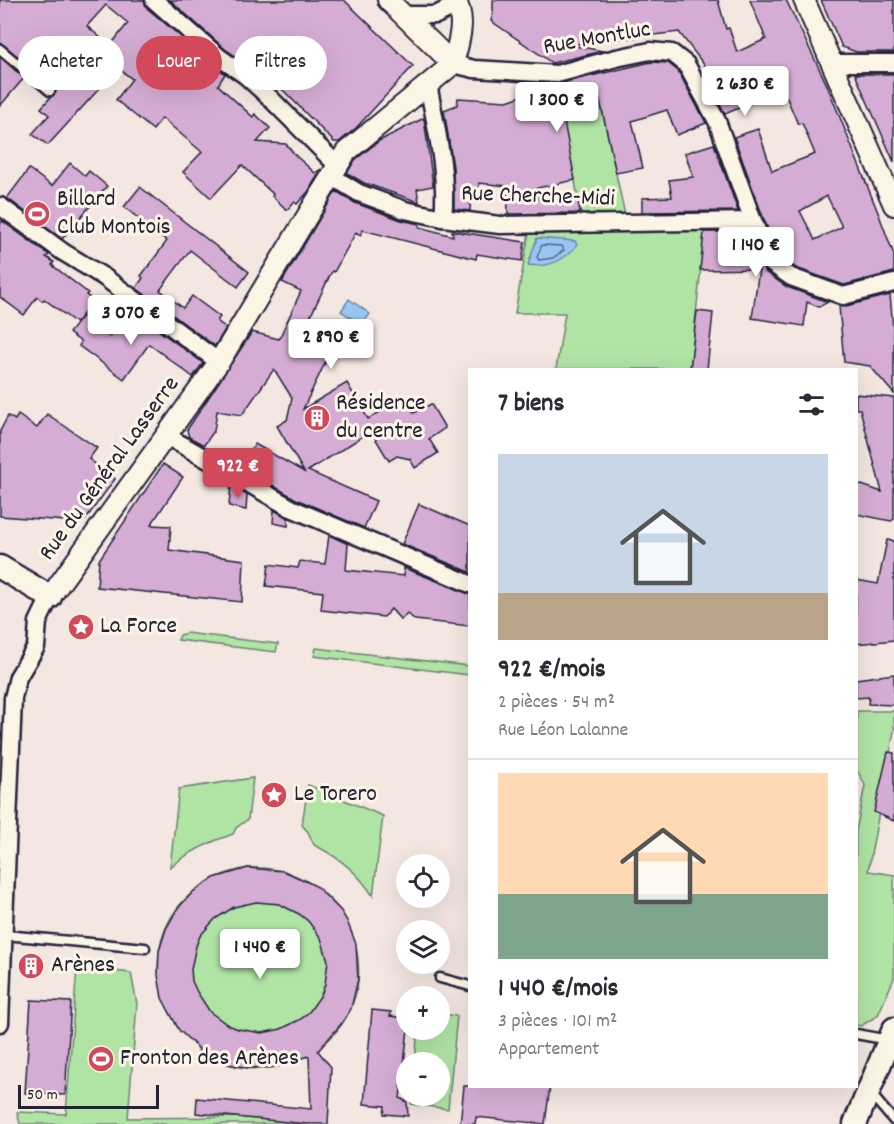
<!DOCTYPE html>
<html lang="fr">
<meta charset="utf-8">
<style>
body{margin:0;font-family:Dekko,sans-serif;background:#f2f2f3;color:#2b2b33;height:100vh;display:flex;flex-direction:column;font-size:22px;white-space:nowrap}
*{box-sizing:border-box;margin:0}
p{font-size:20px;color:#7c7c81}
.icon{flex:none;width:33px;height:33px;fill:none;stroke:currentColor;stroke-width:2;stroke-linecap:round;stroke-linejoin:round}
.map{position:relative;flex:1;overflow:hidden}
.sheet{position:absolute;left:468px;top:368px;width:390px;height:720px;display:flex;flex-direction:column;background:#fff;border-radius:0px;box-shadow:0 6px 24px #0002}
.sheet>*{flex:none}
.top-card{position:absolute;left:18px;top:36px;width:360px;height:54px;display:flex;gap:12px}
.buttons{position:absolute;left:396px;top:854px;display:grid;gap:12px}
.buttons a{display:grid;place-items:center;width:54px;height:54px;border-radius:50%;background:#fff;box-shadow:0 6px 24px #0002;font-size:30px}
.scale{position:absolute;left:18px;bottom:15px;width:141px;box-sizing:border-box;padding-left:6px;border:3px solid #22223b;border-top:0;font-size:16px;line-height:21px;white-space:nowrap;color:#22223b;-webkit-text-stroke:4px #fcf5e5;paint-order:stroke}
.price{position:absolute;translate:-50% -51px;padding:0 14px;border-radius:6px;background:#fff;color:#222;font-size:20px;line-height:39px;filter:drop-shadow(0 2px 3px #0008)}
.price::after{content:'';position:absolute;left:50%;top:36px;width:18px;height:14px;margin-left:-9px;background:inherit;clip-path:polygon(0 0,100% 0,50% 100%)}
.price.on{background:#d1495b;color:#fff}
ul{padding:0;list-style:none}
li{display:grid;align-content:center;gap:12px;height:318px;padding:0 30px}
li+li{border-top:2px solid #e1e1e2}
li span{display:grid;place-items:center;height:186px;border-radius:0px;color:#555}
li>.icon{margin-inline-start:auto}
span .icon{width:108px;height:108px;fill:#fffc;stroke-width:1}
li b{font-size:26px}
h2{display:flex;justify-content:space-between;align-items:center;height:72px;padding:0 30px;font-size:26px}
.tag{padding:0 21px;border-radius:27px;background:#fff;box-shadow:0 6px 24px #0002;font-size:21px;line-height:54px}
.tag.on{background:#d1495b;color:#fff}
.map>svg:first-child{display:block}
.green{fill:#b0e4a5;stroke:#698370;stroke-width:1.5}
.water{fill:#99c7f4;stroke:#6985aa;stroke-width:1.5}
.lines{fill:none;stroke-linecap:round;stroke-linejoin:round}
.shore{stroke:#526485;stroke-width:1.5}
.building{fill:#d5add4;stroke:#22223b;stroke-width:1.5;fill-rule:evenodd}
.service-casing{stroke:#22223b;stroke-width:13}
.minor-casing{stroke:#22223b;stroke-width:21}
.tertiary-casing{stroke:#22223b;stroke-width:24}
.secondary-casing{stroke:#22223b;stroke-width:27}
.service{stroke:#fcf5e5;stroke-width:8}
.minor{stroke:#fcf5e5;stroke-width:16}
.tertiary{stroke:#fcf5e5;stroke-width:20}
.secondary{stroke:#fcf5e5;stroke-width:22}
.labels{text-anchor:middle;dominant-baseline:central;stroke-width:6;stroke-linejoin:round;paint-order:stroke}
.street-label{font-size:24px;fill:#22223b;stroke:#fcf5e5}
.poi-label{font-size:24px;fill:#22223b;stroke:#fcf5e5;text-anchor:start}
</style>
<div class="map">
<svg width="894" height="1124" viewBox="0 0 894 1124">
<rect width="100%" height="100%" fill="#f4e7e2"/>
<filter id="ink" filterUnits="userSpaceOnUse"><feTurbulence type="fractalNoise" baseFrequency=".0167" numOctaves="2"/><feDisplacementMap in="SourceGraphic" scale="12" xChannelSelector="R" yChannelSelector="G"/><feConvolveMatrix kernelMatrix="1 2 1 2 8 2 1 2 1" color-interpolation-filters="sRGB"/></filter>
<g filter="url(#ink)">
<g class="green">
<polygon points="577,79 586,101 599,96 625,215 581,215 572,165 554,85"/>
<polygon points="705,231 690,369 556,369 565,313 515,313 529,232"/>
<polygon points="186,633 278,644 276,652 178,640 180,635"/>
<polygon points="316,648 469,666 469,675 314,656"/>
<polygon points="857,711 894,711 894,731 868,871 894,875 894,978 878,1015 861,1026 856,1025 856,831 865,785 857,770"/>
<path d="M 253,778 L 248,819 L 236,828 L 233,834 C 209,842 190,851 170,867 L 179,789 Z"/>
<path d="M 308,785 L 383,816 L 373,896 C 358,872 339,857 314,845 L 308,832 L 302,825 Z"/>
<path d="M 248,868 C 361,863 402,1008 301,1059 C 282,1068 260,1071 239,1067 C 227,1064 216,1059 205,1054 L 204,1062 L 198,1061 L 199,1049 C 128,987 153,884 248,868 Z"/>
<polygon points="77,967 131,973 137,1004 128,1118 237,1117 309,1124 20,1124 17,1112 66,1114"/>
<polygon points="440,1014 457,1016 448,1109 411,1104 412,1095 440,1095 440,1062 415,1062 418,1029 440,1029"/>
</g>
<g class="water">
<path d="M 537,238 L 575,241 L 577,245 C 564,261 549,268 528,265 Z"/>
<polygon points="349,299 370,314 362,325 341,311"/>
</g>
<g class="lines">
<polygon class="shore" points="542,245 562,246 564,250 553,258 539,260 537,257"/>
</g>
<g class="building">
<path d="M 0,0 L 144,0 L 147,8 L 225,74 L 218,85 L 253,117 L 255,114 L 270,128 L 257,142 L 286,144 L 296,156 L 315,173 L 321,169 L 308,192 L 297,204 L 294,202 L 287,210 L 272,196 L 273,194 L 242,165 L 211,198 L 183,172 L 202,152 L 162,118 L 153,130 L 116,100 L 132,79 L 118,68 L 48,145 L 32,134 L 49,115 L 41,108 L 59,88 L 35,66 L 33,68 L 0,43 ZM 106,5 L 128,23 L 110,46 L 87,26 Z"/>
<polygon points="170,0 344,0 413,66 356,128 339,142 334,142 286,93 241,53 237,57 225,49"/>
<path d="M 493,0 L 718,0 L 726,29 L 729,28 L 737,52 L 766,39 L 750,0 L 786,0 L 827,85 L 879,215 L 894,255 L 894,272 L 844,285 L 796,268 L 779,256 L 763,217 L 734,137 L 758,129 L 772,171 L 815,154 L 802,123 L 798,124 L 783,89 L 725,114 L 705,78 L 718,83 L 679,32 L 570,45 L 603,51 L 552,63 L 491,21 L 493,13 ZM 827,196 L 842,227 L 815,240 L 800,211 Z"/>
<polygon points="821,0 894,0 894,52 857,52 842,47"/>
<polygon points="0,57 24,78 0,106"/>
<polygon points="651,62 668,63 678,71 706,123 677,135 667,110 632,121 643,168 616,173 599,96 562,111 575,180 537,188 538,199 578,198 580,213 508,214 507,186 479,183 478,193 471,192 470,211 454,209 453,167 444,110 457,105 458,98 507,101 557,84"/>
<polygon points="855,74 894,74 894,162 880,130"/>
<polygon points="424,118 433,186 417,189 419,202 364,183 347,173 355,160 379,141"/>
<polygon points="714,144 738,211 642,212 642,198 672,197 669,180 693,177 685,153"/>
<polygon points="70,163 85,176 89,171 107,186 62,239 7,198 29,169 52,186"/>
<polygon points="140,187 249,272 238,287 190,250 160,290 183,308 192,296 220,317 217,321 226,328 215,346 136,288 143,278 141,276 167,241 124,207"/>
<polygon points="336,191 355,203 401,220 419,224 419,227 453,236 452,231 525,242 522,261 477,254 476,259 363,230 360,235 356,232 334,272 332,271 303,332 333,346 303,409 347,383 368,419 404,398 414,413 431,404 445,428 429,439 438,453 415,468 410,459 397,456 389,461 371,431 308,471 376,501 364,528 296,499 241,467 255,444 304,472 277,426 287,420 292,398 274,369 242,415 217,411 214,431 204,445 189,437 187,430 252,332 279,339 301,291 282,282"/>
<polygon points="2,221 49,255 46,257 54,262 52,265 88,293 86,295 94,301 76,323 44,299 42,301 37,297 24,315 0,297 0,224"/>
<polygon points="704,232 746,232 765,272 787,287 828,302 819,307 807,302 804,326 752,318 759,269 700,270"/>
<polygon points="890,295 894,339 894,394 870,366 844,362 839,306 846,306"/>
<polygon points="697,311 713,313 707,369 690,369"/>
<polygon points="82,316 109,337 120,321 130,328 139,316 203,363 193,377 149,344 124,379 79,346 81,342 69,333"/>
<polygon points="856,394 894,398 894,519 891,521 856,514 856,483 882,492 860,409 856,409"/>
<polygon points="47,414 97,448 89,459 115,479 85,520 79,522 0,516 0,431 8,416 15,420 18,415 37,428"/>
<polygon points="163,464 183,477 151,525 171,526 169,550 244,560 242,602 97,587 99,560"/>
<polygon points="231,485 247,495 246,510 229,506"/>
<polygon points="419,504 470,526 470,572 402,544"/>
<polygon points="274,510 288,518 288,526 273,523"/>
<polygon points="329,535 348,544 346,570 404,576 404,568 470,594 470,626 415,620 407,613 401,620 391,609 384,617 321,610 323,592 266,586 269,564 298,568 300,561 325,564"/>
<polygon points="887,540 894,541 894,640 856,644 856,580 878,584"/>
<polygon points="894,674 894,705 868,704 869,697 856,698 856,679"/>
<polygon points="888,752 894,753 894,821 874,812"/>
<path d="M 248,868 L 284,871 L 316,886 L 341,911 L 347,921 L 356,944 L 358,979 L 351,1009 L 342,1023 L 318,1051 L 331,1067 L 328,1124 L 307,1124 L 196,1113 L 197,1098 L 311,1109 L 309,1056 L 274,1067 L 250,1068 L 227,1064 L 198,1052 L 199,1049 L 179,1030 L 162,998 L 158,975 L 159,951 L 166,929 L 178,908 L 194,891 L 214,878 ZM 256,902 L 279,904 L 299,914 L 308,921 L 321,938 L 328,961 L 325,984 L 321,995 L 309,1012 L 301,1019 L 281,1029 L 262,1033 L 238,1029 L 228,1025 L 210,1012 L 197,992 L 192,981 L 191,969 L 196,946 L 200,936 L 215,919 L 234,907 Z"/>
<polygon points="31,1000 71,1002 65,1095 25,1093"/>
<polygon points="372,1010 391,1012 390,1016 406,1018 406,1029 408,1029 400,1098 407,1102 408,1116 384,1114 385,1106 364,1104"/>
<polygon points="464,1086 550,1086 545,1124 476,1117 475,1124 460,1124"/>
</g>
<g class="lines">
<defs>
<g id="service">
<polyline points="0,49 50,91"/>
<polyline points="5,935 145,948"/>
<polyline points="440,978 470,986"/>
<polyline points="856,1034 889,1040"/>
<polyline points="871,1094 894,1121"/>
</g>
<g id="minor">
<polyline points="154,0 219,57 246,76 268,96 338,166"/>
<polyline points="403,15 436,15 458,4"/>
<polyline points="831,63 894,63"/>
<polyline points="453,64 474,69 557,74 616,58 650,51 672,53 686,64 717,121 753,221 771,263 791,277 843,296 894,283"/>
<path d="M 428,84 C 436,128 448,174 443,218"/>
<polyline points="331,176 359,193 405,210 443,218 500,225 753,221"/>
<polyline points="0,206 63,252 104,277 219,362"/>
<polyline points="165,435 291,508 470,584"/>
<polyline points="0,1023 13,698 18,677 36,647 38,622 50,597"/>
</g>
<g id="tertiary">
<polyline points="388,0 453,64"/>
<polyline points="804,0 894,205"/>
<path d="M 453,64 C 458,44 467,20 455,0"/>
<polyline points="50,597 219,362 346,152 453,64"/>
</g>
<g id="secondary">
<polyline points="0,567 50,597"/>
<polyline points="855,1124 894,1029"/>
</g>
</defs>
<use href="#service" class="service-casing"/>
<use href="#minor" class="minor-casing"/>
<use href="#tertiary" class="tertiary-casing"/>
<use href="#secondary" class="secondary-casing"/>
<use href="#service" class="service"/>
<use href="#minor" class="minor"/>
<use href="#tertiary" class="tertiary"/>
<use href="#secondary" class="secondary"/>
</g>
</g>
<defs>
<symbol id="stadium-disc" viewBox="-11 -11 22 22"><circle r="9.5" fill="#d1495b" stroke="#fcf5e5"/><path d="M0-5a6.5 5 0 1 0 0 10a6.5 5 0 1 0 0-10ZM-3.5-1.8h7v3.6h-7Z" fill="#fff"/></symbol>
<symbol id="building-disc" viewBox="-11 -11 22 22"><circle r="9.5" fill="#d1495b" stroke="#fcf5e5"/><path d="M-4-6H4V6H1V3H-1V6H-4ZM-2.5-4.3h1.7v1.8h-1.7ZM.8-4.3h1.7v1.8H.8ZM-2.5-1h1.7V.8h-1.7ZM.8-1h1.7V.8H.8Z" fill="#fff"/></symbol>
<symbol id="sight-disc" viewBox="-11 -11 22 22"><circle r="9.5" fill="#d1495b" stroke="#fcf5e5"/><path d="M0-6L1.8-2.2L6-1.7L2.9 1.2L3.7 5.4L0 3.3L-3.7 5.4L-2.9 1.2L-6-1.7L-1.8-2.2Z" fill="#fff"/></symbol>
</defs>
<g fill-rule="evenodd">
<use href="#stadium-disc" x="22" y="199" width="30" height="30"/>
<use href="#building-disc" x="302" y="403" width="30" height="30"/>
<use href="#sight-disc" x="66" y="612" width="30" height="30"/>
<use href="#sight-disc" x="259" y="780" width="30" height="30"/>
<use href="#building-disc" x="16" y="951" width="30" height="30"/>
<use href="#stadium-disc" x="86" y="1044" width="30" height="30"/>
</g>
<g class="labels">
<g class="street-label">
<text transform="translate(597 39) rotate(-10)">Rue Montluc</text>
<text transform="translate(538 197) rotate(2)">Rue Cherche-Midi</text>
<text transform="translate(110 469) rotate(-54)">Rue du Général Lasserre</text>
</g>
<g class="poi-label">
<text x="57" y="200">Billard<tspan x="57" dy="28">Club Montois</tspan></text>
<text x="336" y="404">Résidence<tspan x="336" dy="28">du centre</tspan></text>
<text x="100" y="627">La Force</text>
<text x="294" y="795">Le Torero</text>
<text x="51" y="966">Arènes</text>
<text x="120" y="1059">Fronton des Arènes</text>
</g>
</g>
</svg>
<div class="buttons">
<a><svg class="icon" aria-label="locate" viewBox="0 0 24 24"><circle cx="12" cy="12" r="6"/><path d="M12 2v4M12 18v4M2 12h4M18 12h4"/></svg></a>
<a><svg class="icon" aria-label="layers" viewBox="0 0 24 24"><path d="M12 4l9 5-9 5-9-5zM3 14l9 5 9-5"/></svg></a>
<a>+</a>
<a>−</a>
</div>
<div class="scale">50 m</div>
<b class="price" style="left:745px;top:117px">2 630 €</b>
<b class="price" style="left:557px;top:133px">1 300 €</b>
<b class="price" style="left:756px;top:278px">1 140 €</b>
<b class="price" style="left:131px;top:346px">3 070 €</b>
<b class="price" style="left:331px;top:370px">2 890 €</b>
<b class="price on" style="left:238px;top:499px">922 €</b>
<b class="price" style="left:260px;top:980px">1 440 €</b>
<div class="top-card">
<a class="tag">Acheter</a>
<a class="tag on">Louer</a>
<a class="tag">Filtres</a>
</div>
<section class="sheet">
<h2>7 biens<svg class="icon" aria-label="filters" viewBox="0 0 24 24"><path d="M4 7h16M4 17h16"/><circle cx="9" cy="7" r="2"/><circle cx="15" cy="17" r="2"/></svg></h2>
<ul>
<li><span style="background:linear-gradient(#c9d6e8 75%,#b9a48a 0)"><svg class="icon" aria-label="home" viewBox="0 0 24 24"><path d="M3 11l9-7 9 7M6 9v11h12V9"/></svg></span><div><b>922 €/mois</b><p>2 pièces · 54 m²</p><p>Rue Léon Lalanne</p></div></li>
<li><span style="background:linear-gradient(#ffd9b3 65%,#7fa58c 0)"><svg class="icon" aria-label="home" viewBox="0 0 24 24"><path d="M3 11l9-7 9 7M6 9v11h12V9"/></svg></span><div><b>1 440 €/mois</b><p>3 pièces · 101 m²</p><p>Appartement</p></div></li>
</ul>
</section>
</div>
